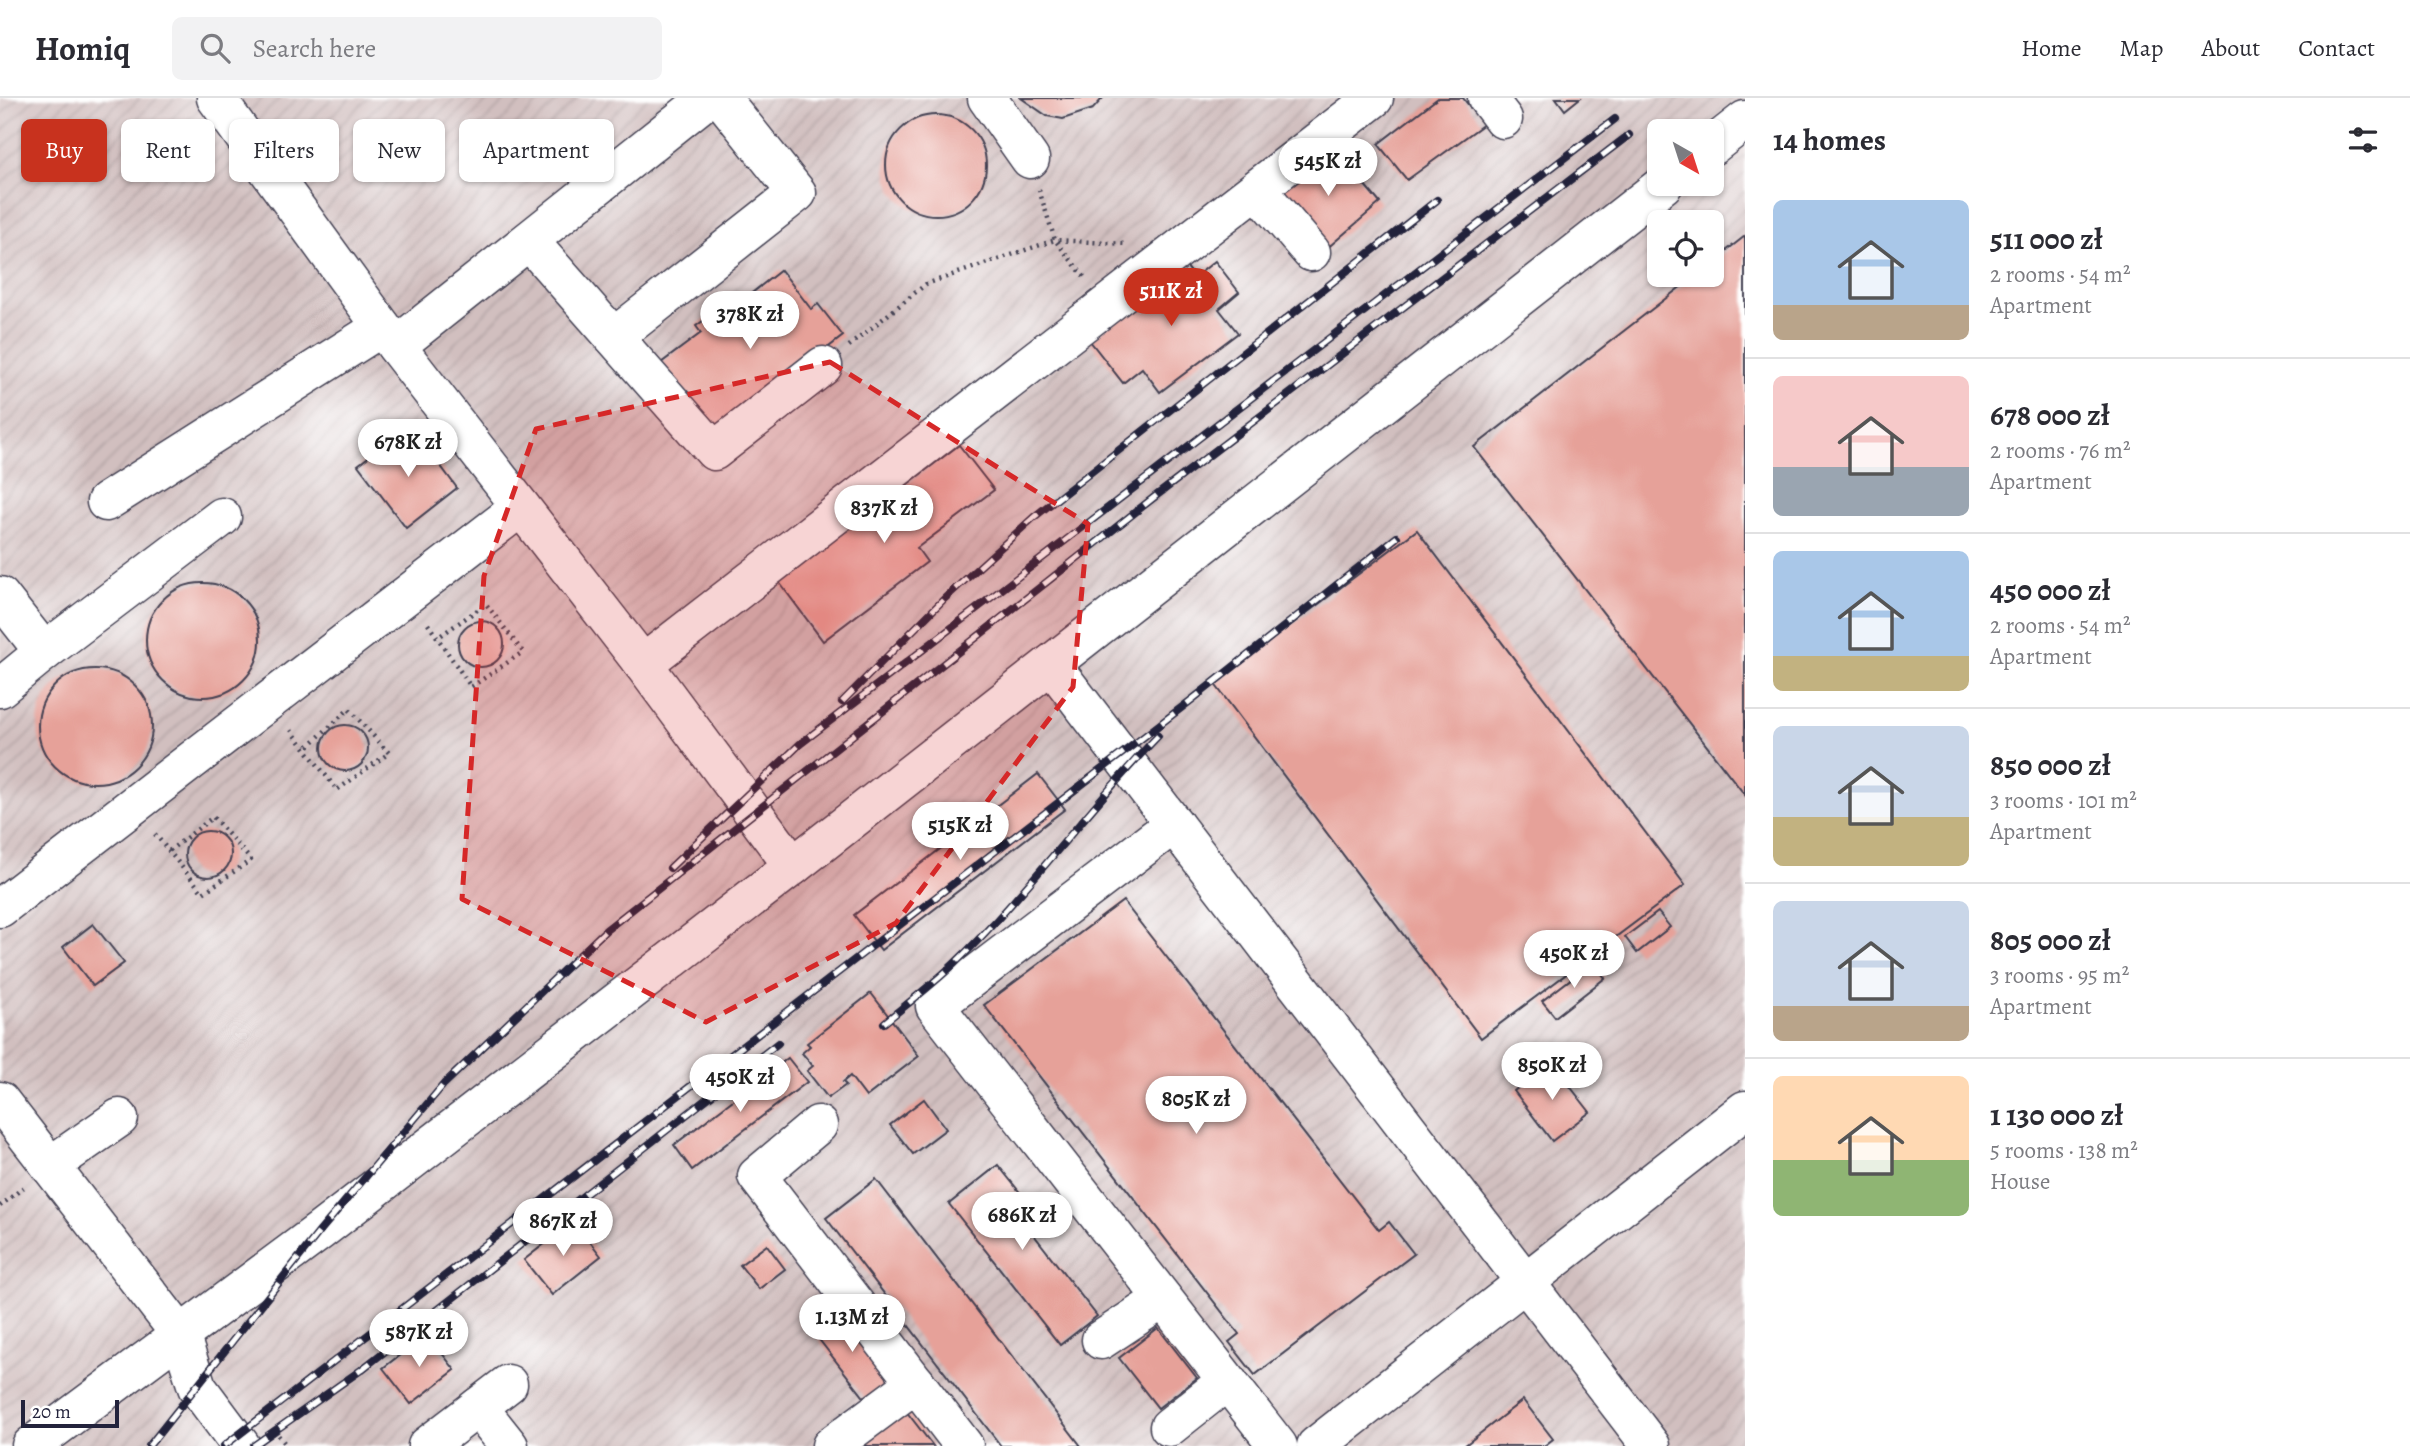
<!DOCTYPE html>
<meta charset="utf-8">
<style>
body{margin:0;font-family:Alegreya,serif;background:#f2f2f3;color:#2b2b33;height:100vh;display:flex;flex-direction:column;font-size:26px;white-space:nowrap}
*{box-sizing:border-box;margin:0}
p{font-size:23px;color:#7c7c81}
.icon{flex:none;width:38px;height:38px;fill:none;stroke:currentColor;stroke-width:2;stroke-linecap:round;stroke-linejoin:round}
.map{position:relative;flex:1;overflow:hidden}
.side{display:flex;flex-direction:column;background:#fff;width:665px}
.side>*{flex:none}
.top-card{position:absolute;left:21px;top:21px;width:665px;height:63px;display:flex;gap:14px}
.needle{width:46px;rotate:141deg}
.tools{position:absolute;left:1647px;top:21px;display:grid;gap:14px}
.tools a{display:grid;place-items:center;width:77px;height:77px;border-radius:10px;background:#fff;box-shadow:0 2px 5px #0004;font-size:35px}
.scale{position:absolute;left:21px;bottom:18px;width:98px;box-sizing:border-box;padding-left:7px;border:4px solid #22223b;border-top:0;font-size:19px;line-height:24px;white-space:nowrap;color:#22223b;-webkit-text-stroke:5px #fff;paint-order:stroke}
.price{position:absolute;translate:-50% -60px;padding:0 16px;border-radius:24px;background:#fff;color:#222;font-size:23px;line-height:46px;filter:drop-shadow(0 2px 4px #0008)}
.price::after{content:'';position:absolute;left:50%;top:42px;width:21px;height:16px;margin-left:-10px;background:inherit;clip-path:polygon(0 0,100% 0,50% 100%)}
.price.selected{background:#c8321e;color:#fff}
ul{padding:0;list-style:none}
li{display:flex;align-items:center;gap:21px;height:175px;padding:0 28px}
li+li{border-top:2px solid #e1e1e2}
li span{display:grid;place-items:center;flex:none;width:196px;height:140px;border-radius:10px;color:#555}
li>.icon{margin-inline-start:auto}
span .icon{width:84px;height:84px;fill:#fffc;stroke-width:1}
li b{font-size:30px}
h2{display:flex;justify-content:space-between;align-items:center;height:84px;padding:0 28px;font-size:30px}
.tag{padding:0 24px;border-radius:10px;background:#fff;box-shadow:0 2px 5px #0004;font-size:24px;line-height:63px}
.tag.selected{background:#c8321e;color:#fff}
header{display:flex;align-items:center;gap:42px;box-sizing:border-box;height:98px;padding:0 35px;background:#fff;border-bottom:2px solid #e1e1e2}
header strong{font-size:33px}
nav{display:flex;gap:38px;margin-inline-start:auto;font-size:24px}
.search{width:490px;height:63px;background:#f2f2f3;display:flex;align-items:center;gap:18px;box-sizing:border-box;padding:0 24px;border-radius:10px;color:#7c7c81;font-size:26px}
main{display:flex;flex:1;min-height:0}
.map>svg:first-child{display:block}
.industrial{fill:url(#industrial-furrows);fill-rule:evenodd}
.building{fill:#e6a199}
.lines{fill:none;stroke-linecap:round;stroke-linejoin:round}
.minor-casing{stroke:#423f51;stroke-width:41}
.path{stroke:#423f51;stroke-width:4.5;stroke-dasharray:2 5;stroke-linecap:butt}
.minor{stroke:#fff;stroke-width:38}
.rail-casing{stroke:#22223b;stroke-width:8}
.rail{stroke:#fff;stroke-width:5;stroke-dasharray:16;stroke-linecap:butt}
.marked{fill:#d62828;fill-opacity:0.2;stroke:#d62828;stroke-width:5;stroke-dasharray:14 9;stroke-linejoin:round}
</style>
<header>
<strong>Homiq</strong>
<div class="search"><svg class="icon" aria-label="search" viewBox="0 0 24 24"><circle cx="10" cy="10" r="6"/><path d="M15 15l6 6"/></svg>Search here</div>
<nav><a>Home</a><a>Map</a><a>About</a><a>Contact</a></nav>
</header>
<main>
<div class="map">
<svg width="1745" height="1348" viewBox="0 0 1745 1348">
<defs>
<pattern id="industrial-furrows" width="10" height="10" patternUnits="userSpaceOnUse" patternTransform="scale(1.75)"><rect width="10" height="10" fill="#d1bfbf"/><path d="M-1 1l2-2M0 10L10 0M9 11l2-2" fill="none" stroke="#b3a4a5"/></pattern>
</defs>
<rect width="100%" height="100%" fill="#fff"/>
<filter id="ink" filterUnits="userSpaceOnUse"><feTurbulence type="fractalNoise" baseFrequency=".0143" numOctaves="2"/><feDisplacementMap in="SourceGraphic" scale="14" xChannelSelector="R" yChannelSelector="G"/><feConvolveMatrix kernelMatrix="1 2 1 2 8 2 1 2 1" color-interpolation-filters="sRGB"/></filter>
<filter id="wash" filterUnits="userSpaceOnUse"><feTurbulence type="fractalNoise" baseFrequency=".00686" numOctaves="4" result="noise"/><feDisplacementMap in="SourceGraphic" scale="28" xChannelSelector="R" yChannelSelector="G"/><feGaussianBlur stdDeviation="1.57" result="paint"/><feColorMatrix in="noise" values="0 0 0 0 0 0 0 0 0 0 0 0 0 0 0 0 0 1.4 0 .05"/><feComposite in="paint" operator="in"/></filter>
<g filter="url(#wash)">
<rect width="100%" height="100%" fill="#f6e3cb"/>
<path class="industrial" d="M 0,0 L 1745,0 L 1745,1348 L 0,1348 ZM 1659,33 L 1712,33 L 1712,86 L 1659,86 ZM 1659,124 L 1712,124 L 1712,177 L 1659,177 Z"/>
<g id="blocks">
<g class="building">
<polygon points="1021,0 1103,0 1093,11 1063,21 1047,18"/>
<polygon points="1438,0 1463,0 1484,26 1407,82 1378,46"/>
<polygon points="1556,0 1580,0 1565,12"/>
<circle cx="936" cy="67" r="50"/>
<polygon points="1332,48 1380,105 1325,152 1276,94"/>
<polygon points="1745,138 1745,697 1474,349 1696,177 1712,177 1712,164"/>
<polygon points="1215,163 1239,194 1219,211 1238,235 1160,294 1142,270 1123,285 1090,243 1186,168 1195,179"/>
<polygon points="781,172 811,211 818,206 843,238 716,336 661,265 701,235 696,228 714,215 719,221"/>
<polygon points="397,337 407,350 420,340 457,390 406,430 358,367"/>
<polygon points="959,347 994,392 917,450 927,464 823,543 779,484"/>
<polygon points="1417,432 1685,787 1481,940 1214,585"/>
<circle cx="203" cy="542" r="57"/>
<circle cx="481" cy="546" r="23"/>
<circle cx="95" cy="628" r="57"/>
<circle cx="345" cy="650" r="23"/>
<polygon points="1038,676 1065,711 881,852 854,817"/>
<circle cx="208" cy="756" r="23"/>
<polygon points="1123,803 1379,1132 1389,1124 1414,1156 1255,1277 1229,1244 1239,1236 984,907"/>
<polygon points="1658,814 1670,829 1637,855 1625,839"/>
<polygon points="93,826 124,865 93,888 63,849"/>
<polygon points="1593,864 1605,880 1555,919 1542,903"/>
<polygon points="871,895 919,958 866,999 850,978 843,984 846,987 828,1000 807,973 813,968 802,955 810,948 807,945"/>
<polygon points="788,960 807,984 692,1072 674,1047"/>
<polygon points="1551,964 1590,1014 1552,1043 1514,993"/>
<polygon points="924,1001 946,1031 913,1056 890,1027"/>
<polygon points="998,1067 1046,1127 1034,1137 1097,1218 1060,1247 949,1106"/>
<polygon points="876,1081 1081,1348 1001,1348 826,1120"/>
<polygon points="574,1123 601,1158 552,1197 524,1162"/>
<polygon points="767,1147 785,1171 759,1191 740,1167"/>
<polygon points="834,1205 898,1285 870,1307 807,1226"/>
<polygon points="1158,1230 1197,1280 1158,1310 1119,1260"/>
<polygon points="427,1236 455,1272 411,1306 383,1270"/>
<polygon points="1523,1302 1553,1341 1544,1348 1464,1348"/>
<polygon points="906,1313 933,1348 859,1348"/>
</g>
</g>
</g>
<g filter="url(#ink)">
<use href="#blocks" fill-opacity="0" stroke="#423f51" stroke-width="2"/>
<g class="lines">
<defs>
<g id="minor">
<polyline points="216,0 396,248 643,566 793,768"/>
<polyline points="987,0 1030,61"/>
<polyline points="1487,0 1503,21"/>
<polyline points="1712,48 1745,22"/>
<polyline points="1257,91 1311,154"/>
<polyline points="529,143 714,353 823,268"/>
<polyline points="614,239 797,95 721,0"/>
<polyline points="396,248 708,0"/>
<polyline points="106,404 382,229"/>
<polyline points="0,498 44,554 0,590"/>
<polyline points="44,554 222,419"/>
<polyline points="643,566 1374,0"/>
<polyline points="1051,566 1651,1348"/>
<polyline points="1174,726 935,908 1278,1348"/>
<polyline points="0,810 521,409"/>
<polyline points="0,1003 180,1236 197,1289 241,1348"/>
<polyline points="818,1027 757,1078 964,1348"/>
<polyline points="50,1068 119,1020"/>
<polyline points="1101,1242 1163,1201"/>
<polyline points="478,1309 509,1348"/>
<polyline points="1169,1329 1227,1283"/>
<polyline points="31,1348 320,1133 793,768 1664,86"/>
<polyline points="427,1348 508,1286"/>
<polyline points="831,1348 916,1285"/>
<polyline points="1316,1348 1745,1012"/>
</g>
</defs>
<use href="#minor" class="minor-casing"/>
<g class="path">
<polyline points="1039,92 1055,142 1127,146"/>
<polyline points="849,248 926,186 1055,142 1086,181"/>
<polyline points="428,526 471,589 523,554 486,506 437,540"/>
<polyline points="291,632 337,692 389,655 349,611 305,651"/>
<polyline points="155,736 203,795 251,762 213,719 169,753"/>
<polyline points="0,1108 24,1089"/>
<polyline points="274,1332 287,1348"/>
</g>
<use href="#minor" class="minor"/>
<defs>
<g id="rail">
<polyline points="842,604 944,501 1034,419 1437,102"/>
<polyline points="670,770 800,646 1615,21"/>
<path d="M 884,925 C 907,906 932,887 954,866 C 1027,796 1087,711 1158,638"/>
<polyline points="149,1348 320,1133 444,986 606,832 1157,397 1629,37"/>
<polyline points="224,1348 1194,600 1397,439"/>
<polyline points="253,1348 361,1272 778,945"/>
</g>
</defs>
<use href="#rail" class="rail-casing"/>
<use href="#rail" class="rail"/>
</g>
</g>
<path class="marked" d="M 830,264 L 1088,426 L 1073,589 L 896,825 L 706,924 L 462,801 L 484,478 L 536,331 Z"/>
</svg>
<div class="tools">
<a><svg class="needle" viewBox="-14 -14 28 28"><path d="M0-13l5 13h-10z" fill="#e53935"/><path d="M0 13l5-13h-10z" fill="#7c7c81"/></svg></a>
<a><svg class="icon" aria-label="locate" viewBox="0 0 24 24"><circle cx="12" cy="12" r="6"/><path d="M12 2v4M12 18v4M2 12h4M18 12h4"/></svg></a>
</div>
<div class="scale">20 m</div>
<b class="price" style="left:1328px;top:100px">545K zł</b>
<b class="price selected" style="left:1171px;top:230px">511K zł</b>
<b class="price" style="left:750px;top:253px">378K zł</b>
<b class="price" style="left:408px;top:381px">678K zł</b>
<b class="price" style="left:884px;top:447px">837K zł</b>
<b class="price" style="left:960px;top:764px">515K zł</b>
<b class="price" style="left:1574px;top:892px">450K zł</b>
<b class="price" style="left:1552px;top:1004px">850K zł</b>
<b class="price" style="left:740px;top:1016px">450K zł</b>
<b class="price" style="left:1196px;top:1038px">805K zł</b>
<b class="price" style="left:1022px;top:1154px">686K zł</b>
<b class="price" style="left:563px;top:1160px">867K zł</b>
<b class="price" style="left:852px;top:1256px">1.13M zł</b>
<b class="price" style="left:419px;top:1271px">587K zł</b>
<div class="top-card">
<a class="tag selected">Buy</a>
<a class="tag">Rent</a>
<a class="tag">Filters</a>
<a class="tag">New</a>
<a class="tag">Apartment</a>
</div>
</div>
<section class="side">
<h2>14 homes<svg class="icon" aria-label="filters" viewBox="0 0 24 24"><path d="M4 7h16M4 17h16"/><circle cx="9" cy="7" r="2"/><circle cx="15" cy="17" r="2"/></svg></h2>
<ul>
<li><span style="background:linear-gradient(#a9c7e8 75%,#b9a48a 0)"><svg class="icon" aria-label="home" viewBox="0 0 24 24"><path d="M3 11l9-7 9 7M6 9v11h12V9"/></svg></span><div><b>511 000 zł</b><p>2 rooms · 54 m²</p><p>Apartment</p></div></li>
<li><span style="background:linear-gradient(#f6c9c9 65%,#9aa5b1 0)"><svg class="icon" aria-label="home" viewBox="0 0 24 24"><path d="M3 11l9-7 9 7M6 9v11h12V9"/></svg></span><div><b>678 000 zł</b><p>2 rooms · 76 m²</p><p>Apartment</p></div></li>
<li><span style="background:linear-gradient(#a9c7e8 75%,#c2b280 0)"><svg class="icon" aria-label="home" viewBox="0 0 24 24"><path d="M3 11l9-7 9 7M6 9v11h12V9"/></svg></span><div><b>450 000 zł</b><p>2 rooms · 54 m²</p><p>Apartment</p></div></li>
<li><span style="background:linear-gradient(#c9d6e8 65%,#c2b280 0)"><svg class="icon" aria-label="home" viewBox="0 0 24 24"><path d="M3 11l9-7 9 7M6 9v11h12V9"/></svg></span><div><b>850 000 zł</b><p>3 rooms · 101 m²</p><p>Apartment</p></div></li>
<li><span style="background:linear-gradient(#c9d6e8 75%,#b9a48a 0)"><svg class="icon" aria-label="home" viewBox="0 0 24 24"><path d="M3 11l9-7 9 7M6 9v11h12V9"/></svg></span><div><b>805 000 zł</b><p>3 rooms · 95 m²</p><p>Apartment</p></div></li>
<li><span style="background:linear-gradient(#ffd9b3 60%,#8fb573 0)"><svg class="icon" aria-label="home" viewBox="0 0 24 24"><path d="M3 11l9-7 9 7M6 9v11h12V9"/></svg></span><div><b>1 130 000 zł</b><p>5 rooms · 138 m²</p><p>House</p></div></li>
</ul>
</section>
</main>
